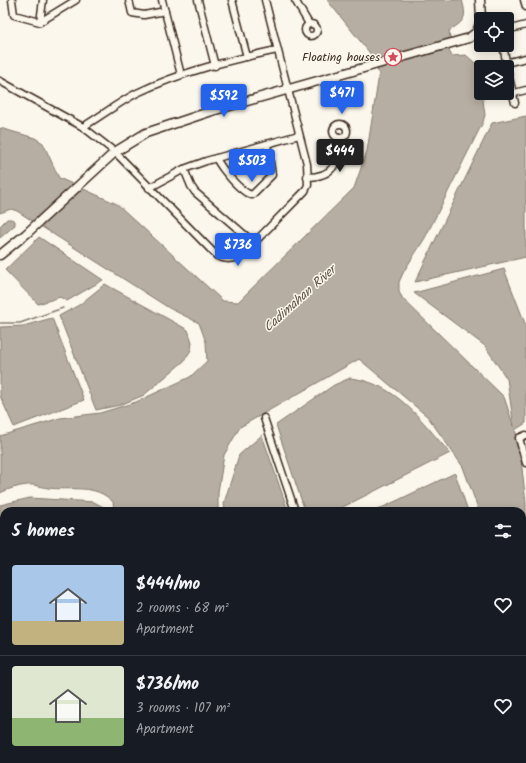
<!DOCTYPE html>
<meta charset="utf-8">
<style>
body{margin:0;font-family:Kalam,sans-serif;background:#242831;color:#f1f3f6;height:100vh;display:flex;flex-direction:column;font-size:15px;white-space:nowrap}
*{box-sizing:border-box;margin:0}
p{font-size:13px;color:#9ea1a6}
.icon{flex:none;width:22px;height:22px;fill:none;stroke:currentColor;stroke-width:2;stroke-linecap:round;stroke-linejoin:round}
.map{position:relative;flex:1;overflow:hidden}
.panel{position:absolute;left:0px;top:507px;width:526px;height:256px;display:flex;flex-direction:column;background:#171b24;border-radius:12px 12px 0 0;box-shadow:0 2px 10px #0003}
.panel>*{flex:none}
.fabs{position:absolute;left:474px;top:12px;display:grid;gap:8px}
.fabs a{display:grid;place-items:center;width:40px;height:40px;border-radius:4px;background:#171b24;box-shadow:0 2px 10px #0003;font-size:20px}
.price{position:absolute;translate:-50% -34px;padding:0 9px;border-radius:4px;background:#2563eb;color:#fff;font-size:13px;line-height:26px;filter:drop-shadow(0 1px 2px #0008)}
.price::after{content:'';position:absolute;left:50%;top:24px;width:12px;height:9px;margin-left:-6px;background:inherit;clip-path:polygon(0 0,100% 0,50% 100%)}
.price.current{background:#222;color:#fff}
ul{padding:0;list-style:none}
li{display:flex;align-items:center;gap:12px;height:100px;padding:0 12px}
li+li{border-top:1px solid #363941}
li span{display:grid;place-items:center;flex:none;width:112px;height:80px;border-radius:4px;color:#555}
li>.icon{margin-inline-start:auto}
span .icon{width:48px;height:48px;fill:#fffc;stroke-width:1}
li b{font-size:17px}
h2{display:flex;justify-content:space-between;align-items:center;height:48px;padding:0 12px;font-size:17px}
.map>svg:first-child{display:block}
.water{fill:#b6aea2;stroke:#85796d}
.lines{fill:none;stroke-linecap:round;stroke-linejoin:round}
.stream{stroke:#85796d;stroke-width:1.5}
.minor-casing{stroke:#3b2a1e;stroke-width:9}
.major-casing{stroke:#3b2a1e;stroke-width:11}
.minor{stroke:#fbf7ec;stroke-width:6}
.major{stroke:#fbf7ec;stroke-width:8}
.labels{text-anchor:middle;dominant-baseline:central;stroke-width:3;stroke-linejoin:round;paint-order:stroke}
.poi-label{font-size:12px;fill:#3b2a1e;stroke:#fbf7ec;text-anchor:end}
.water-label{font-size:13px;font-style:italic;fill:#605246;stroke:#fbf7ec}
</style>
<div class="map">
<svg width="526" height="763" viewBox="0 0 526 763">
<rect width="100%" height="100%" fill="#fbf7ec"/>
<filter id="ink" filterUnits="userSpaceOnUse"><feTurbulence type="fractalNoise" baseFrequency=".025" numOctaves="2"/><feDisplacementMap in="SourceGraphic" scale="8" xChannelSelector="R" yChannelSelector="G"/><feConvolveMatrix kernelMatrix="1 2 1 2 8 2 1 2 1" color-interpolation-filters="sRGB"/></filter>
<g filter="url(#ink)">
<g class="water">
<path d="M 327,0 L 462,0 C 468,20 463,21 449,31 L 451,43 L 449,51 L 452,56 L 466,55 L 475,63 L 479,71 L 485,115 L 483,122 L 425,238 L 404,271 L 399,282 L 399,292 L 403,299 L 504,397 L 514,427 L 507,379 L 485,346 L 414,293 L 504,269 L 526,326 L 526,423 L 515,430 L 519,442 L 526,503 L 526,627 L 522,621 L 522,511 L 479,511 L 463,467 L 428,417 L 359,359 L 240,427 L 224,455 L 218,492 L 218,511 L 114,511 L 113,502 C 95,483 71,491 48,488 C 41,487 34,484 27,485 C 18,486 8,489 0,493 L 0,436 L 60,418 L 100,413 L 136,402 L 190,377 L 207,361 L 206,342 L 199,323 L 169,308 L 17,211 L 11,209 L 0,213 L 0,128 L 35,138 L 43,143 L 59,178 L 117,204 L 223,301 L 238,302 L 354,188 L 367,151 L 379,75 L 373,57 Z"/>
<polygon points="526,116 526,257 415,282 492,123"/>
<polygon points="7,219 11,219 15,221 15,225 0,238 0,226"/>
<polygon points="39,237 103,280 67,301 60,297 38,304 5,270"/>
<polygon points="105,284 188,330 192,342 191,350 184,361 144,395 120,405 96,410 59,316 79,305"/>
<polygon points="52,318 84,400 14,427 0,396 0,327 23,326"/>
<path d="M 350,378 C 397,383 421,421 450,453 L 335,511 L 305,511 L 276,425 L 334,385 Z"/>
<polygon points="262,435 288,511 225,511 224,503 239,455"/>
<polygon points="455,473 468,511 375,511"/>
<polygon points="30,498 94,502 105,508 105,511 4,511 4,682 0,684 0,505"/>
<polygon points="522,651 526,656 526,702 522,702"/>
<polygon points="150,759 288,759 291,763 151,763"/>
<polygon points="388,759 425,759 427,763 389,763"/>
</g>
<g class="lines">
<g class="stream">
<polyline points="0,323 20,323 63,308"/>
<polyline points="4,693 1,707 4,720"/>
<polyline points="14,759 15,763"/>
</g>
<defs>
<g id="minor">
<polyline points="12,0 14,15 40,22 76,0"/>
<polyline points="129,0 132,13 144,15 165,11"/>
<polyline points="162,0 181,75"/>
<polyline points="198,0 215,66"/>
<polyline points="232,0 247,57"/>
<polyline points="295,0 309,24"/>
<polyline points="524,0 526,7"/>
<polyline points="40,22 43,0"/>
<circle cx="311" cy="30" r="6"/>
<polyline points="507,30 526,25"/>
<polyline points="503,45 507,67"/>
<polyline points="505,63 526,58"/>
<polyline points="507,68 515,103"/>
<path d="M 0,81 L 83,127 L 115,152 L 217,256 C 226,260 232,260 242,255 L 305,191 L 308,185 L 307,164 L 265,0"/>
<polyline points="514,93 526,90"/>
<circle cx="340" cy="131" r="7"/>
<path d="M 83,127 C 101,116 118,103 137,93 C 181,72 230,60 277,50"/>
<path d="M 216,158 C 221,168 241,193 252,195 L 272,175 L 267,144"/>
<polyline points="184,169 191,186 195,192 253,242"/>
<path d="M 307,177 C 334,177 340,162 339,138"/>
<polyline points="149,188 184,169 206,161 299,135"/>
<polyline points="264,418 295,511"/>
<polyline points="526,435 519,438 526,463"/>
<polyline points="379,759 381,763"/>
</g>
<g id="major">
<polyline points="480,0 481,19"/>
<polyline points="0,255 26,234 115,152 146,133 212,111 469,38 477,32 481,21"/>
</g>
</defs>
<use href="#minor" class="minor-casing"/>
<use href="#major" class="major-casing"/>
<use href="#minor" class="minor"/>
<use href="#major" class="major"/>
</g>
</g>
<defs>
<symbol id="sight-ring" viewBox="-11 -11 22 22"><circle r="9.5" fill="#fbf7ec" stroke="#d1495b" stroke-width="1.5"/><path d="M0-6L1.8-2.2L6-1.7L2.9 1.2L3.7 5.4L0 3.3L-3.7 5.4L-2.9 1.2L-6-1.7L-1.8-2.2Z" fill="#d1495b"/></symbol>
</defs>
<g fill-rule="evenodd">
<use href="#sight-ring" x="383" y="47" width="20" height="20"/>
</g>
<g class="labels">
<g class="poi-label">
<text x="380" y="57">Floating houses</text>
</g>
<g class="water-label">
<text transform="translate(300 299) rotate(-42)">Cadimahan River</text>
</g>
</g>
</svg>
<div class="fabs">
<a><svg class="icon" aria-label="locate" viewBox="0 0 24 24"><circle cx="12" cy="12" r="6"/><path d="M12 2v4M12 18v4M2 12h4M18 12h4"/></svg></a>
<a><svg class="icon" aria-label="layers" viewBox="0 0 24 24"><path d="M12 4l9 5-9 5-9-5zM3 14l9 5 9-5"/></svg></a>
</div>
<b class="price" style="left:342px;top:115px">$471</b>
<b class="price" style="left:224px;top:118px">$592</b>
<b class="price current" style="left:340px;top:173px">$444</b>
<b class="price" style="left:252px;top:183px">$503</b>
<b class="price" style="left:238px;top:267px">$736</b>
<section class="panel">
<h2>5 homes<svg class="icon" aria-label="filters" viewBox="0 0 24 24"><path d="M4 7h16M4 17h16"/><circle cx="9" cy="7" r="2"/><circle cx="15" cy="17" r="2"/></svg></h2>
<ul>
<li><span style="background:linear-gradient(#a9c7e8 70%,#c2b280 0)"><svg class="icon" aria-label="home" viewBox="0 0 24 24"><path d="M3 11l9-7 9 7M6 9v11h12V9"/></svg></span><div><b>$444/mo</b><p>2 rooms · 68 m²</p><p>Apartment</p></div><svg class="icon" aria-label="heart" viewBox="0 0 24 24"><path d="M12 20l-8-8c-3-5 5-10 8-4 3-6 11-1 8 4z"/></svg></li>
<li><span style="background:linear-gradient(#dfe7d0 65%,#8fb573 0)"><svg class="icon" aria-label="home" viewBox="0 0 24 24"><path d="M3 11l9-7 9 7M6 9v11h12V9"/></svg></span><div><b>$736/mo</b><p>3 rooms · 107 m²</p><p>Apartment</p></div><svg class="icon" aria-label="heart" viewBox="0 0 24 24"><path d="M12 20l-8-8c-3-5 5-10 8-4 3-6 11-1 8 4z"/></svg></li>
</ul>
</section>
</div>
